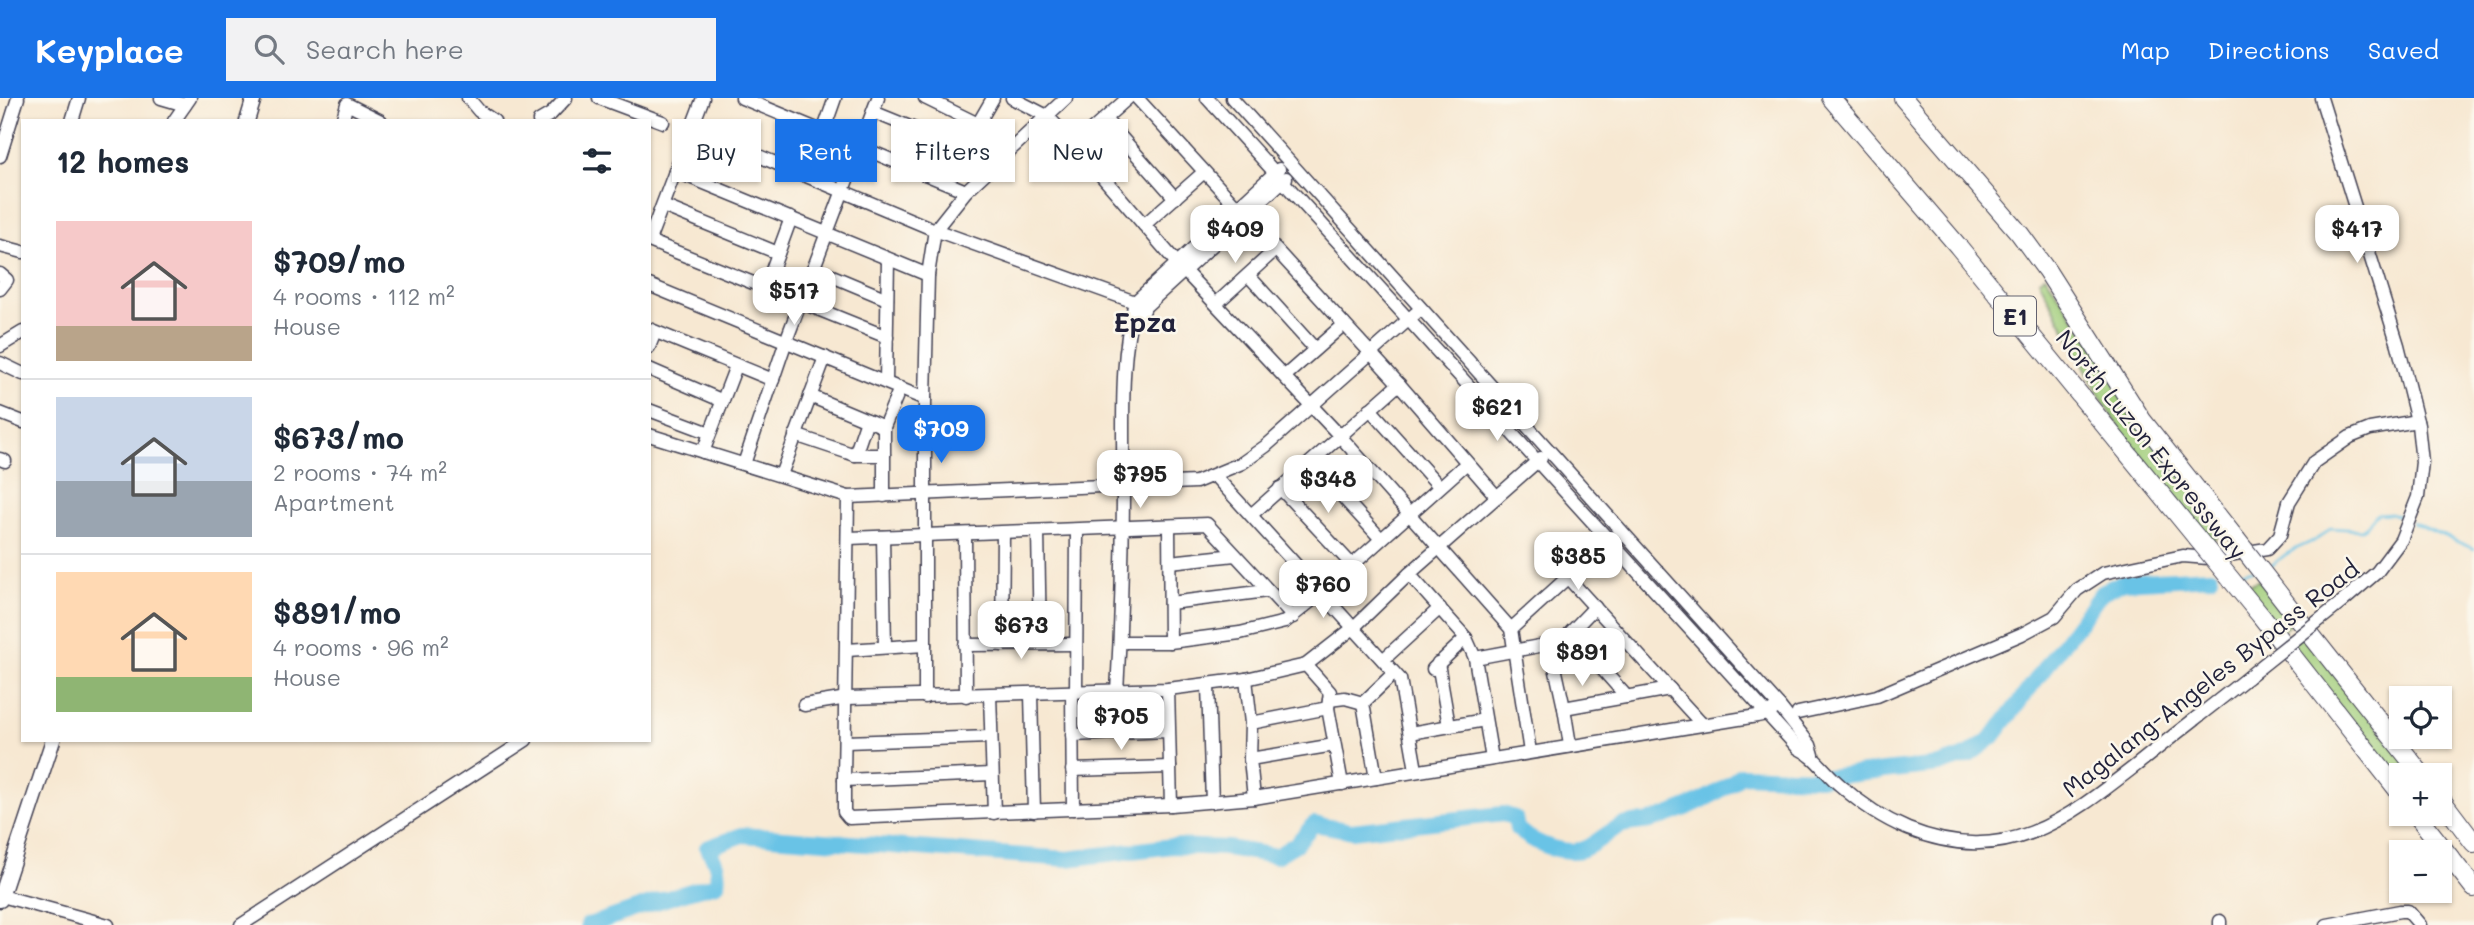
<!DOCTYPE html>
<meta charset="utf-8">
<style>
body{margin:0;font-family:Mali,sans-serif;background:#f2f2f3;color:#1f2937;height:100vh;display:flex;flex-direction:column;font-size:26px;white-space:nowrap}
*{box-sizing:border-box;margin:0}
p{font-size:23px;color:#747a83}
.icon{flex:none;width:38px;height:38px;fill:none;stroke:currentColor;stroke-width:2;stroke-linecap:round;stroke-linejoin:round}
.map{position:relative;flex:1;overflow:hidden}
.sheet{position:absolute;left:21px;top:21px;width:630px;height:623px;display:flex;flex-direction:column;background:#fff;border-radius:0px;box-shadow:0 2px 5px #0004}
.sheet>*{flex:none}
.top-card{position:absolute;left:672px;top:21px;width:665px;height:63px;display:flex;gap:14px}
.buttons{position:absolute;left:2389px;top:588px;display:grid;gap:14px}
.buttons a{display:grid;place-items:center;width:63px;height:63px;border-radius:0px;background:#fff;box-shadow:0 2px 5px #0004;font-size:35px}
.price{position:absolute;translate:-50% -60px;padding:0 16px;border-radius:14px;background:#fff;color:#222;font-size:23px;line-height:46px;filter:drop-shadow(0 2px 4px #0008)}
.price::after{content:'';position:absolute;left:50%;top:42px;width:21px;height:16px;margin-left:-10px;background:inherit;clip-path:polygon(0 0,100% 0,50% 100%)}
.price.on{background:#1a73e8;color:#fff}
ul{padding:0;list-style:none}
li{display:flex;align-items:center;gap:21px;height:175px;padding:0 35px}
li+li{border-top:2px solid #e0e1e3}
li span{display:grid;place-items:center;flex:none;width:196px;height:140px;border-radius:0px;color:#555}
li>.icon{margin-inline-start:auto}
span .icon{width:84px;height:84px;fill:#fffc;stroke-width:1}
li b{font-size:30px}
h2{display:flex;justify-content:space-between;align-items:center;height:84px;padding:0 35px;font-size:30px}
.tag{padding:0 24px;border-radius:0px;background:#fff;box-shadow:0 2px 5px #0004;font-size:24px;line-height:63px}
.tag.on{background:#1a73e8;color:#fff}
header{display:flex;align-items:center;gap:42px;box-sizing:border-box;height:98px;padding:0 35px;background:#1a73e8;color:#fff}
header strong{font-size:33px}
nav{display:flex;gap:38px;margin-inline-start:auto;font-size:24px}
.search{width:490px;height:63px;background:#f2f2f3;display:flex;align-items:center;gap:18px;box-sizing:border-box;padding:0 24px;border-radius:0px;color:#747a83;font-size:26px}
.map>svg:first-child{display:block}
.green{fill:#a1ce7c;stroke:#62785c;stroke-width:2}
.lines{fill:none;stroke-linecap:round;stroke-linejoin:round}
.stream{stroke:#69c3e6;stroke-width:2.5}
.river{stroke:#69c3e6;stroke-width:16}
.minor-casing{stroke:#424052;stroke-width:15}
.major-casing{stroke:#424052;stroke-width:17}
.highway-casing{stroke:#424052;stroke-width:20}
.minor{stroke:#fff;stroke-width:12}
.major{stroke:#fff;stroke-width:14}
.highway{stroke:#fff;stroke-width:18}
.minor-bridge-casing{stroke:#424052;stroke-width:15;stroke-linecap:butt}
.highway-bridge-casing{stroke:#424052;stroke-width:20;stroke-linecap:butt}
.minor-bridge{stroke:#fff;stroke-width:12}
.highway-bridge{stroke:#fff;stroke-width:18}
.labels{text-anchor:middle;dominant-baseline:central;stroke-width:5;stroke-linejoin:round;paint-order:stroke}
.shield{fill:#fbf7ec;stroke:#636270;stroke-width:2}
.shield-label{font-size:23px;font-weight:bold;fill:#22223b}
.street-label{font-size:24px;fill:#22223b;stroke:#fbf7ec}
.neighbourhood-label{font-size:26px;font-weight:bold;fill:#22223b;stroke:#fbf7ec}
</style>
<header>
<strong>Keyplace</strong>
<div class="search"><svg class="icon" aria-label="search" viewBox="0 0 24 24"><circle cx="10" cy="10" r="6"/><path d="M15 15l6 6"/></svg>Search here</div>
<nav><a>Map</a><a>Directions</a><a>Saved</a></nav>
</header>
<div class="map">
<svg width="2474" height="827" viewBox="0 0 2474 827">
<rect width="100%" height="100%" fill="#fbf7ec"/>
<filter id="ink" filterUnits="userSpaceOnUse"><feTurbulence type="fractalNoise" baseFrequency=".0143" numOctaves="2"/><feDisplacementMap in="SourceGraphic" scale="14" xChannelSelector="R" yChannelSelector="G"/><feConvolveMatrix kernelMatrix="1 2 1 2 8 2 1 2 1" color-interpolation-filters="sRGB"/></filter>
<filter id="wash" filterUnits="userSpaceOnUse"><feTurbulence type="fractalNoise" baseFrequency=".00686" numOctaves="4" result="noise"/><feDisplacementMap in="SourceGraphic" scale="28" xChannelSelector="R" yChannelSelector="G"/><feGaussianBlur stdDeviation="1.57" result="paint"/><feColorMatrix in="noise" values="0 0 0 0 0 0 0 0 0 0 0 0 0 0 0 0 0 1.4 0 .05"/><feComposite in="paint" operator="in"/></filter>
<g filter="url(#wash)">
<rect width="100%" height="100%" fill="#f7e8d2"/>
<g class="green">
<polygon points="2045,177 2222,435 2210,445 2127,342 2103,304 2039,182"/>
<polygon points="2260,482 2294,523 2280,535 2244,489"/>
<polygon points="2303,534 2416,677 2401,677 2401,687 2289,546"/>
</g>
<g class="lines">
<g class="stream">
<polyline points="2412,424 2474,451"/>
<path d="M 2266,470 C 2275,468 2278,462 2285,457 C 2301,446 2317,445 2331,430 L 2362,432 L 2377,416 L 2391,415 L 2406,421"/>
<polyline points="2235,475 2253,472"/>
</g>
<path class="river" d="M 588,827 C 631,814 673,796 717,786 C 719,771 716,762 707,750 L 742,737 L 1068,761 L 1172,748 L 1227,750 L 1276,758 L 1296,746 L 1314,726 L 1352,733 L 1503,716 L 1515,720 L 1517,731 C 1532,743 1551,752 1571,753 C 1591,754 1605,733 1623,727 C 1632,724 1641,725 1650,723 C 1680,714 1717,698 1741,677 L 1818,680 L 1939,667 L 1969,657 L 1993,639 L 2102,494 L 2123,484 L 2211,479"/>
</g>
</g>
<g filter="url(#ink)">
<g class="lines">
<defs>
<g id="minor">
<polyline points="161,0 185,7"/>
<polyline points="468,0 479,13 494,23"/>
<polyline points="599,0 663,24"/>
<polyline points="742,0 966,93"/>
<polyline points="925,0 978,26 1007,55"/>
<polyline points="1012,0 1047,18 1075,47 1176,164 1340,338 1511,531 1530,654"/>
<polyline points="1137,0 1399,286 1497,399"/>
<path d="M 1207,0 L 1798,650 C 1817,659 1825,675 1841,688 C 1861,706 1884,721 1908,731 C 2006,770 2066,722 2139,665 C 2175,636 2212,608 2248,579"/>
<polyline points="1232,0 1779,608 1810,647 1813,657"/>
<polyline points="2321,0 2398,247 2418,327 2422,364 2418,399 2401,442 2377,474 2342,504"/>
<polyline points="873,14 954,47"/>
<polyline points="1105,21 1175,100"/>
<polyline points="72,23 79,0"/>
<polyline points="174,23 190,0"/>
<polyline points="342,23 347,6 381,23"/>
<polyline points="539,23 551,16 566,0"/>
<polyline points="692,30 935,132 1135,204 1144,212"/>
<polyline points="823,34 835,0"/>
<polyline points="1075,47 1128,0"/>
<polyline points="0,58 18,0"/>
<polyline points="675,73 928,177"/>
<polyline points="924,76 978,26 993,0"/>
<polyline points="663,108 778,155"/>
<polyline points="1144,127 1204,74"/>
<polyline points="649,142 703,0"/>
<polyline points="649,143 887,239"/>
<polyline points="0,148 23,154"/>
<polyline points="813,170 887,201"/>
<polyline points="0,176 7,182 0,191"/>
<polyline points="1248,177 1315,251"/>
<polyline points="649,187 925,301"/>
<polyline points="765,191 791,120"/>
<polyline points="1217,205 1275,152"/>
<polyline points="1137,216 1286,80"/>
<polyline points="649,231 773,282"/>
<polyline points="0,248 23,234"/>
<polyline points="649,249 655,234"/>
<polyline points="0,265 23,276"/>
<polyline points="649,271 723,303"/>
<polyline points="1285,278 1344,226"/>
<polyline points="886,284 888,161"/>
<polyline points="810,298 884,329"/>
<polyline points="1370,311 1439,388"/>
<polyline points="649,312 710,335"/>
<polyline points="0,315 23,324"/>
<polyline points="649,337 848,399 1196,384 1242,365 1266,348 1416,215"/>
<polyline points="795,337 855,357 884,357"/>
<polyline points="703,354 736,268"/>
<polyline points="855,357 867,322"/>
<polyline points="0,361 5,363"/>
<polyline points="1311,364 1381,441"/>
<polyline points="744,366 786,243 878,0"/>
<polyline points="781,377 825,259"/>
<polyline points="1215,378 1400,581 1416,672"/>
<polyline points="1280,390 1352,467"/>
<polyline points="884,398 884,329 900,290"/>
<polyline points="848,399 844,682 844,714 849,720 1171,707 1254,700 1757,618 1767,616 1779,608"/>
<polyline points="1251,417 1399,286"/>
<polyline points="1169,428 1170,544"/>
<polyline points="1038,433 1040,545"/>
<polyline points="965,437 966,598"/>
<polyline points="883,439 885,549"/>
<polyline points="849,440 1207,426 1293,519"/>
<polyline points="1170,464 1235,457"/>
<polyline points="1409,476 1466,540 1475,560 1492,661"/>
<polyline points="1568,480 1701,625"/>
<polyline points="1170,505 1267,493"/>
<polyline points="1595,509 1570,535 1627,599"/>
<polyline points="1511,531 1612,439"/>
<polyline points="1120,544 1170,544 1240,535 1285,524 1321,495 1467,365"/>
<polyline points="965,547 1076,546"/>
<polyline points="1002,547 1003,435"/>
<polyline points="847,552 925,547"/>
<polyline points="1475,560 1550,546 1564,610"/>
<polyline points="1383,562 1440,510"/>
<polyline points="1438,565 1449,628"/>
<polyline points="1306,567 1330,594 1328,610 1342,686"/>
<polyline points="1433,571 1466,540"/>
<polyline points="1246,581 1251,625 1328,610"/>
<polyline points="1208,588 1212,704"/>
<polyline points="1168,591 1171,707"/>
<polyline points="1072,594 1073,711"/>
<polyline points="1076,594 1077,432"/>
<path d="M 1117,594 C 1121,525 1123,455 1123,385 C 1124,325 1119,263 1135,204 L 1279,71"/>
<polyline points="1031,596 1034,713"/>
<polyline points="990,597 994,715"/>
<polyline points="925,599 925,301 928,177 935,132 966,93 1066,0"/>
<polyline points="1329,602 1345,600 1363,605"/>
<polyline points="804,607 847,600 1168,591 1246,581 1306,567 1352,531 1409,476 1541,360"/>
<polyline points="1798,615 1877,598 2022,536 2054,519 2077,492 2103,475 2183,458 2208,460 2267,451 2280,437 2289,404 2314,364 2350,339 2370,331 2417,323"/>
<polyline points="1410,635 1485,622"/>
<polyline points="1072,637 1168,633"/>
<polyline points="846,644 990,639"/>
<polyline points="1570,647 1564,610 1670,591"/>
<polyline points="1250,661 1251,625"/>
<polyline points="1072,672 1170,669"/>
<polyline points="1376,680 1363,605 1394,575"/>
<polyline points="844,682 992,676"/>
<polyline points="1254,700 1250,661 1334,647"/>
<polyline points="2,798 108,827"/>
<polyline points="2220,823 2220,827"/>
<polyline points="241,827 526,642"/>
<polyline points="2327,827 2400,813 2408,813 2420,827"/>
</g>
<g id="major">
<polyline points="247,23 254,0"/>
<polyline points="0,802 53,642"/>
</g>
<g id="highway">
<polyline points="1831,0 1958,148 2196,439"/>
<polyline points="1903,0 2020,136 2047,173 2142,322 2236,441"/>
<polyline points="2261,518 2401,696"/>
<polyline points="2296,518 2422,677"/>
<polyline points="2440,700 2474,745"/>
<polyline points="2416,716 2474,790"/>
</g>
</defs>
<use href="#minor" class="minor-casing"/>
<use href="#major" class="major-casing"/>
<use href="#highway" class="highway-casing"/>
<use href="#minor" class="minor"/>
<use href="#major" class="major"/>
<use href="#highway" class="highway"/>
<defs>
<polyline id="minor-bridge" points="2248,579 2342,504"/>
<g id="highway-bridge">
<polyline points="2196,439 2261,518"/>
<polyline points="2236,441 2296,518"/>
</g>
</defs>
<use href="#minor-bridge" class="minor-bridge-casing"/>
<use href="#highway-bridge" class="highway-bridge-casing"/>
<use href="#minor-bridge" class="minor-bridge"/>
<use href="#highway-bridge" class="highway-bridge"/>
</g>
</g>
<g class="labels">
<rect class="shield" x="1994" y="198.5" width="42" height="39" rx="5"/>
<g class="shield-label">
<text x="2015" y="218">E1</text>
</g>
<g class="street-label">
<text transform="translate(2152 346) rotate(51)">North Luzon Expressway</text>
<text transform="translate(2210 580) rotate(-38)">Magalang-Angeles Bypass Road</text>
</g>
<g class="neighbourhood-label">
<text x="1145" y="224">Epza</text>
</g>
</g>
</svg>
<div class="buttons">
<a><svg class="icon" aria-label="locate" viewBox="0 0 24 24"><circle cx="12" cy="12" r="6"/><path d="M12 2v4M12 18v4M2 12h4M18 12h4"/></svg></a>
<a>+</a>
<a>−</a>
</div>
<b class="price" style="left:1235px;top:167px">$409</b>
<b class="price" style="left:2357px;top:167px">$417</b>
<b class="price" style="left:794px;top:229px">$517</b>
<b class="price" style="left:1497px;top:345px">$621</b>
<b class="price on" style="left:941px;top:367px">$709</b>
<b class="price" style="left:1140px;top:412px">$795</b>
<b class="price" style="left:1328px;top:417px">$348</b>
<b class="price" style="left:1578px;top:494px">$385</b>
<b class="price" style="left:1323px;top:522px">$760</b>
<b class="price" style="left:1021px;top:563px">$673</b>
<b class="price" style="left:1582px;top:590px">$891</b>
<b class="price" style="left:1121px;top:654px">$705</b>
<div class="top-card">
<a class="tag">Buy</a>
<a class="tag on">Rent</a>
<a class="tag">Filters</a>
<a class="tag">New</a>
</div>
<section class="sheet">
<h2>12 homes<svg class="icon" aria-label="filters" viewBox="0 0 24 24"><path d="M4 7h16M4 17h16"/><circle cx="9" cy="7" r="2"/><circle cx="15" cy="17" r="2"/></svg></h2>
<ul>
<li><span style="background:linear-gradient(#f6c9c9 75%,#b9a48a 0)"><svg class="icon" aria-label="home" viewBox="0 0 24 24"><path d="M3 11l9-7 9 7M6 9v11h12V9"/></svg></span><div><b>$709/mo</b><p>4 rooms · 112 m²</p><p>House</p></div></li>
<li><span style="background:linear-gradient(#c9d6e8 60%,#9aa5b1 0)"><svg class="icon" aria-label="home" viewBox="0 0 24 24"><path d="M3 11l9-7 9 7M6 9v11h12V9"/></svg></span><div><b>$673/mo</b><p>2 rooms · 74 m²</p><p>Apartment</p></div></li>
<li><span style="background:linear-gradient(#ffd9b3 75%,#8fb573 0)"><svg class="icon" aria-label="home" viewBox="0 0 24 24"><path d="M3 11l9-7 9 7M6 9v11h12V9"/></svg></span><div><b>$891/mo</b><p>4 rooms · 96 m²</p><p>House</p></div></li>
</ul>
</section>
</div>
